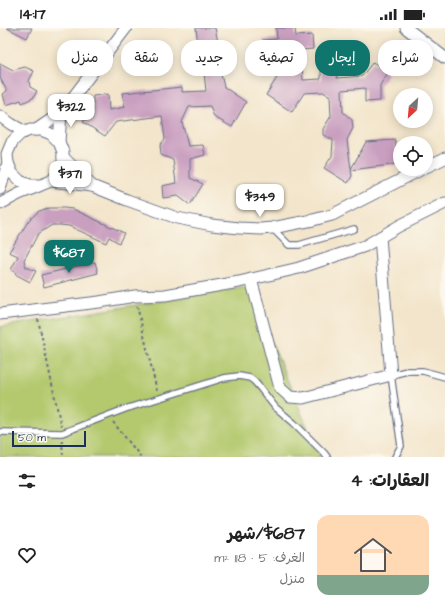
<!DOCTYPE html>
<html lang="ar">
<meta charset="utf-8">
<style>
body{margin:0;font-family:"Architects Daughter","Playpen Sans Arabic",sans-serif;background:#f2f2f2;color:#222;direction:rtl;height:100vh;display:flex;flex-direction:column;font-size:15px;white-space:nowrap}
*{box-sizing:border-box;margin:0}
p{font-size:13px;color:#767676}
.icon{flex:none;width:22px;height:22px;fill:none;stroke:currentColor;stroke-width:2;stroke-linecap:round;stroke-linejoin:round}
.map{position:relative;height:429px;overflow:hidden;direction:ltr}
.details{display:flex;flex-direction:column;background:#fff;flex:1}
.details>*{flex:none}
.guide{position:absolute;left:12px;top:12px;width:421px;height:36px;direction:rtl;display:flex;gap:8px}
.needle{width:26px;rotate:206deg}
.buttons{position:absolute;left:393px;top:60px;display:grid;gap:8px}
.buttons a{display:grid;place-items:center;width:40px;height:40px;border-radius:50%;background:#fff;box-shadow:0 2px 10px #0003;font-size:20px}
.scale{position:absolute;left:12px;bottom:10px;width:74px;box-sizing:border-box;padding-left:4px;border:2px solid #1b2f5e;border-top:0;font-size:11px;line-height:14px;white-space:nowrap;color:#1b2f5e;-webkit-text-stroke:3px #fbf7ec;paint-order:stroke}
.price{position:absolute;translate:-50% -34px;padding:0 9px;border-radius:8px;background:#fff;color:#222;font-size:13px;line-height:26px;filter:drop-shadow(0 1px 2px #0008)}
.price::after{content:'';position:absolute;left:50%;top:24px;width:12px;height:9px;margin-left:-6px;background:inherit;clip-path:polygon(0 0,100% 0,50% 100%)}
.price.on{background:#0f766e;color:#fff}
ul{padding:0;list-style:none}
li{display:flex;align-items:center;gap:12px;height:100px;padding:0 16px}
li+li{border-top:1px solid #e0e0e0}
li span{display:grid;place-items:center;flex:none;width:112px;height:80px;border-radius:12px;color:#555}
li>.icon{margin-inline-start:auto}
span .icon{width:48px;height:48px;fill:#fffc;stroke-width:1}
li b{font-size:17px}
h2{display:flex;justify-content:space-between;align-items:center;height:48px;padding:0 16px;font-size:17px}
.tag{padding:0 14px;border-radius:16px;background:#fff;box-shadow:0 2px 10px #0003;font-size:14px;line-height:36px}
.tag.on{background:#0f766e;color:#fff}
.status{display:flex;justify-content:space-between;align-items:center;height:28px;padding:0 20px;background:#fff;direction:ltr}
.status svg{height:11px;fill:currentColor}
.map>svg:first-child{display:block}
.green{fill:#b4c96e;stroke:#687c66}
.building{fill:#c99fc0}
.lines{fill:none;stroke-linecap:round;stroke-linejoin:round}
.lane-casing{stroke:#676f84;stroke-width:8}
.street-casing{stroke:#676f84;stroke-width:13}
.path{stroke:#676f84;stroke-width:2;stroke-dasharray:3 3;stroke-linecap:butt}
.lane{stroke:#fff;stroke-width:5.5}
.street{stroke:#fff;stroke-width:11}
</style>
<div class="status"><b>14:17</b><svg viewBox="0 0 49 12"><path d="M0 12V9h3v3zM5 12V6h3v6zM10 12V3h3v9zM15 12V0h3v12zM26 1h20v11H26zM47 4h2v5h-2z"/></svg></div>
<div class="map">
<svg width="445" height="429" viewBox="0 0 445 429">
<rect width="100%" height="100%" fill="#fbf7ec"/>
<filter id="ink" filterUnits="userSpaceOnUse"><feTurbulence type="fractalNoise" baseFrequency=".025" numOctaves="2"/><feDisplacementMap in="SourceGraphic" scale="8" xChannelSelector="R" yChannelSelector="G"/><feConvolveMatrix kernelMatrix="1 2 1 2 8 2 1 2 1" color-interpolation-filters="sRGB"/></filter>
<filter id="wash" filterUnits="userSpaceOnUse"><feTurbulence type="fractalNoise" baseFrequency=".012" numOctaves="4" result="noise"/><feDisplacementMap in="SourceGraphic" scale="16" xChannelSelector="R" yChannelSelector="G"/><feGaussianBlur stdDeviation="0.9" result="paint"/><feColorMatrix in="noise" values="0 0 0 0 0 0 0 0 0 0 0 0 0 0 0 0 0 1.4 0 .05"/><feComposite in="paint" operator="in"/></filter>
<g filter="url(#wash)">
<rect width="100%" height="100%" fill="#f3e5cb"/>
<polygon class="green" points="248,259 320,429 0,429 0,299"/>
<g id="blocks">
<g class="building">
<polygon points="7,0 32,0 27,10"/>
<polygon points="196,0 215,0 219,19 231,19 235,35 219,38 224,59 246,74 232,99 214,89 210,78 189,79 182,94 188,118 203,117 205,127 190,131 190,150 203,156 190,177 178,168 163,170 162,158 176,155 173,132 161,127 160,117 165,111 162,88 116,94 105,108 83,94 93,82 93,68 108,66 109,82 125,79 122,65 182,59 182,64 206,63 203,35 186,36 185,21 198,17"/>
<polygon points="276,0 295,0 296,8 312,7 313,21 301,22 303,52 321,51 321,40 336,40 337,50 362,48 373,34 388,45 380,57 380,73 365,74 365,60 342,62 343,84 352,92 353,100 347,112 351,141 366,114 395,112 398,136 351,142 352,148 348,155 324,140 332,128 333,112 323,107 323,101 331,88 330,68 323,64 304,65 292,84 266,67 280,45 278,27 265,28 263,12 277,11"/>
<polygon points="0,35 13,42 25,39 34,43 29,53 30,59 37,63 33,70 22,75 21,72 6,77 3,66 7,63 0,50"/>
<polygon points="49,180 64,180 73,181 124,205 119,215 109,209 106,215 69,198 60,197 52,197 38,206 24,232 26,239 36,243 30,254 15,246 16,245 11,242 18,228 9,224 29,192 39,183"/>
<polygon points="95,234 98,245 44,259 41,247"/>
</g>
</g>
</g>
<g filter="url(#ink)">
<use href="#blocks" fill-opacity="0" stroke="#676f84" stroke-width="1"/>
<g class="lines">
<defs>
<g id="lane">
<polyline points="272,200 289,217 299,217 354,201"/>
<polyline points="0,404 62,405 125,381 224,350 239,348 250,350 254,353 261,361 275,379 294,395 324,425 327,429"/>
<polyline points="395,429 401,418 391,347 407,343 423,343 445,349"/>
</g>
<g id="street">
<polyline points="406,0 445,30"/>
<polyline points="0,88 11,96 25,104"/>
<polyline points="36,102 61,85 126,0"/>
<polyline points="59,114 61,85"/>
<polyline points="63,129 92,158"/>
<polyline points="426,139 445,130"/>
<polyline points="51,153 59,145 63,135 63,124 59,114 51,106 41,102 30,102 20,106 12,114 7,126 8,135 12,145 20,153 30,157 41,157 51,153 92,158 127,172 177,190 212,197 239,200 261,201 272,200 313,192 332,187 422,141"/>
<polyline points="0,161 8,135"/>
<polyline points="0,176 19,166 39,158"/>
<polyline points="251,251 280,360 290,369 303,370 391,347 380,209"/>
<polyline points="0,286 99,274 135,268 165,267 239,254 299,240 365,218 399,198 445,175"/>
</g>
</defs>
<use href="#lane" class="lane-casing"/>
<use href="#street" class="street-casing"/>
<g class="path">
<polyline points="137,278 157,363"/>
<polyline points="38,291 61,398"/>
<polyline points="113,394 141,429"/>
<polyline points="62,412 63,429"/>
</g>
<use href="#lane" class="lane"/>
<use href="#street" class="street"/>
</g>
</g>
</svg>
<div class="buttons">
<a><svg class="needle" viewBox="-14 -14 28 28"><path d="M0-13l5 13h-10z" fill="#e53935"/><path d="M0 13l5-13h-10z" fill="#767676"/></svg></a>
<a><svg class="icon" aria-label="locate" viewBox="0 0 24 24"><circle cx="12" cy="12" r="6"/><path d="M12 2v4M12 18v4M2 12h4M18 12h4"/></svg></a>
</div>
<div class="scale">50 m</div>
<b class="price" style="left:71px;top:100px">$322</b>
<b class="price" style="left:70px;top:167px">$371</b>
<b class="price" style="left:260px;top:190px">$349</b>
<b class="price on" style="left:69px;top:246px">$687</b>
<div class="guide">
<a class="tag">شراء</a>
<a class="tag on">إيجار</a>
<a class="tag">تصفية</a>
<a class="tag">جديد</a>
<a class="tag">شقة</a>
<a class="tag">منزل</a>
</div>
</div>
<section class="details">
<h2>العقارات: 4<svg class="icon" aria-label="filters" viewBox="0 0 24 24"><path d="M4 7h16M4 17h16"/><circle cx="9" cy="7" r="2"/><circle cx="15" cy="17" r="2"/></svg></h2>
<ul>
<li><span style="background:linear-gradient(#ffd9b3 75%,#7fa58c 0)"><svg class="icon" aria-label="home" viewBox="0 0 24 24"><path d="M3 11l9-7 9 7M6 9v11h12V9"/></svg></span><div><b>$687/شهر</b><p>الغرف: 5 · 118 m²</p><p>منزل</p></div><svg class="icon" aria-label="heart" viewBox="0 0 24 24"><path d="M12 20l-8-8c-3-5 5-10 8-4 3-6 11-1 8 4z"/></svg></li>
</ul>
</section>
